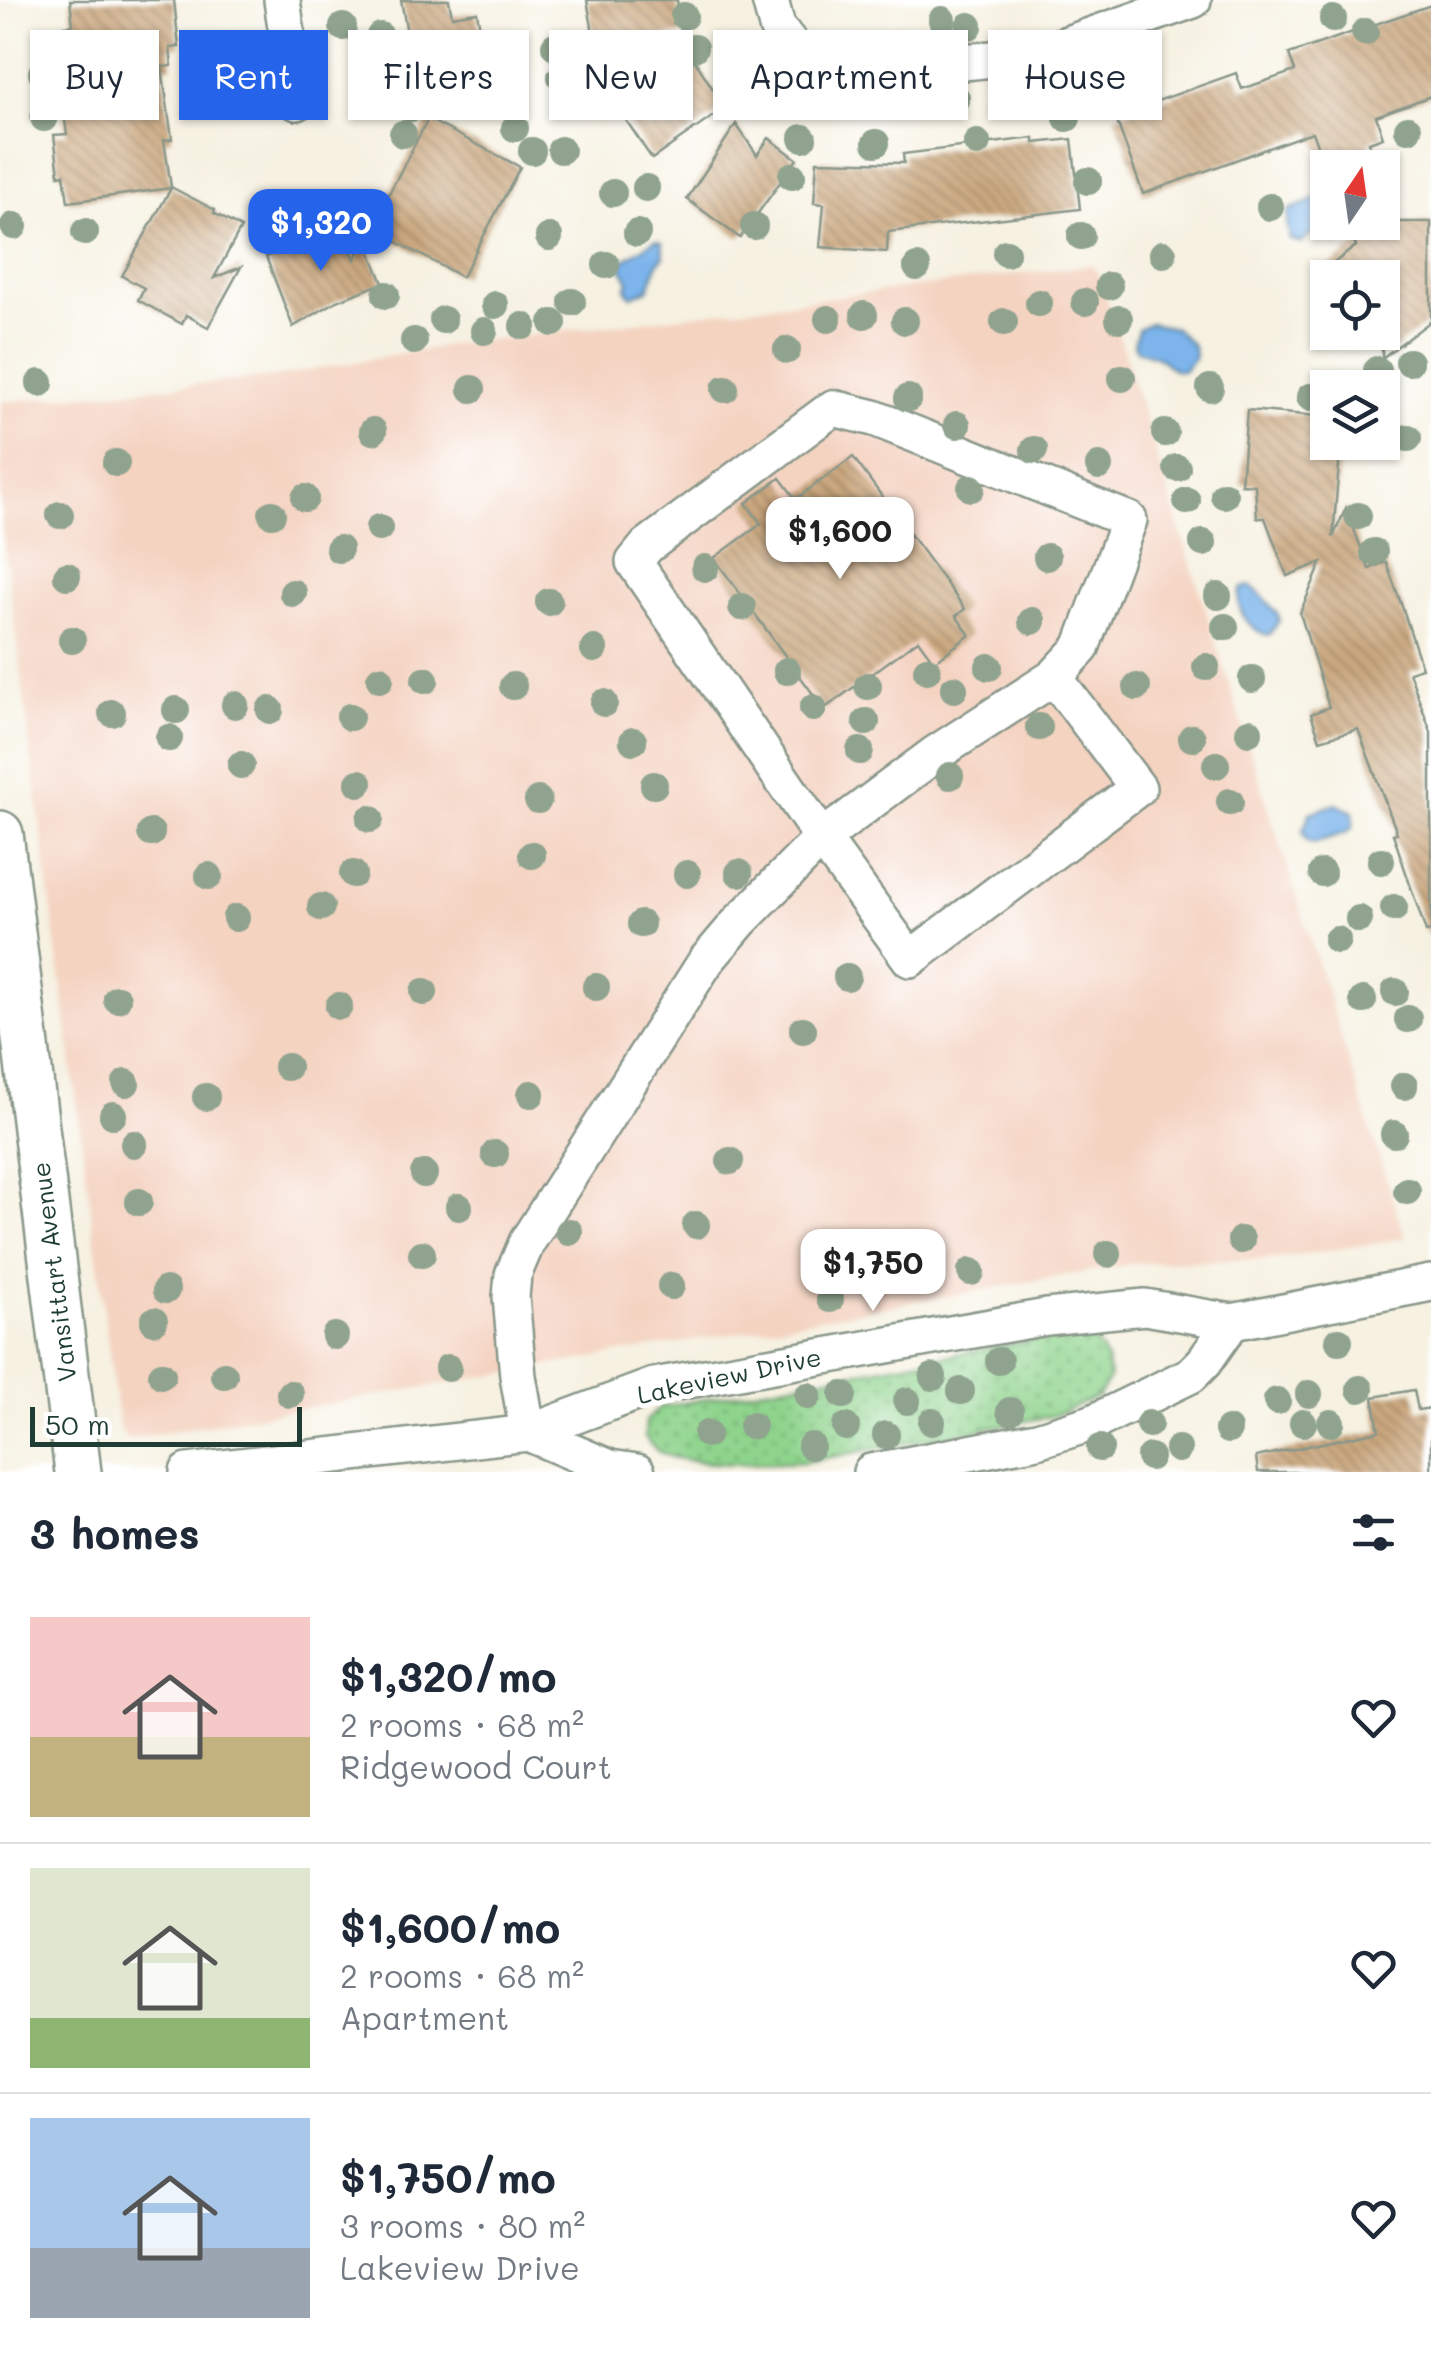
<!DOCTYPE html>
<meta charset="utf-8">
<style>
body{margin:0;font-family:Mali,sans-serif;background:#f6f6f7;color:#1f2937;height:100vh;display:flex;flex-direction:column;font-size:38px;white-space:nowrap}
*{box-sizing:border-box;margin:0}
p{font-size:32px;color:#747a83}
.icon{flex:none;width:55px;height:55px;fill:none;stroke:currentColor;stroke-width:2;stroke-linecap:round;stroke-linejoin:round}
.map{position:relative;height:1472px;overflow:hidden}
.sheet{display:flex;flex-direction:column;background:#fff;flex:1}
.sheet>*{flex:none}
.top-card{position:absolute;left:30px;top:30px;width:1372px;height:90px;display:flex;gap:20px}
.needle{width:65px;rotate:13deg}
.buttons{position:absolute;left:1310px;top:150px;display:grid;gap:20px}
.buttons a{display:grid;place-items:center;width:90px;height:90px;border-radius:0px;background:#fff;box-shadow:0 2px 8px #0004;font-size:50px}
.scale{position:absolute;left:30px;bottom:25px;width:272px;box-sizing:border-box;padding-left:10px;border:5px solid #1f3d34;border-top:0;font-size:28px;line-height:35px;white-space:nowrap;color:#1f3d34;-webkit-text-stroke:8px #fff;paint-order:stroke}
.price{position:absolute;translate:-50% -85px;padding:0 22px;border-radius:20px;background:#fff;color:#222;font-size:32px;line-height:65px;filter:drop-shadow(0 2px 5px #0008)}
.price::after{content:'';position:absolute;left:50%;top:60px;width:30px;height:22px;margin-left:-15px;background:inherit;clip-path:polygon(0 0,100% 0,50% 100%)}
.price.selected{background:#2563eb;color:#fff}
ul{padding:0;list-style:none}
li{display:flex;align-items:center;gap:30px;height:250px;padding:0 30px}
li+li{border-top:2px solid #e0e1e3}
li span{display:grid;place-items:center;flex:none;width:280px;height:200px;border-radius:0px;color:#555}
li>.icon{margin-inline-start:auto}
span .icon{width:120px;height:120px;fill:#fffc;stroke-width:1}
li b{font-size:42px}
h2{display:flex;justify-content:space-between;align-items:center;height:120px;padding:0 30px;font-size:42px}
.tag{padding:0 35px;border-radius:0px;background:#fff;box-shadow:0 2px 8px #0004;font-size:35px;line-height:90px}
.tag.selected{background:#2563eb;color:#fff}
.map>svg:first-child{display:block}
.built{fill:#f4d3c1}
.grass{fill:url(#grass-dots);stroke:#578860;stroke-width:2.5}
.water{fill:#7bb4eb;stroke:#4d7890;stroke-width:2.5}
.building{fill:url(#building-back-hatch)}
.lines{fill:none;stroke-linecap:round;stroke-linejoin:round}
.minor-casing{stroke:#8a978a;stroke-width:40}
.major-casing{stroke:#8a978a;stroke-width:50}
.minor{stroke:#fff;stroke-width:35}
.major{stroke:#fff;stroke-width:45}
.tree{fill:#8fa38e}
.labels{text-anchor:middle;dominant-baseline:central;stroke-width:10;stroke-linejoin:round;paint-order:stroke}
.street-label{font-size:25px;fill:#1f3d34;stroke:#fff}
</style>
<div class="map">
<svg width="1431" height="1472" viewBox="0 0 1431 1472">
<defs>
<pattern id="grass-dots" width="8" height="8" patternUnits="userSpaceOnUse" patternTransform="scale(2.5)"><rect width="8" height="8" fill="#8fd48d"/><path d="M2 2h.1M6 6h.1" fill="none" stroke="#74ad74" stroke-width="1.8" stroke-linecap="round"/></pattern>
<pattern id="building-back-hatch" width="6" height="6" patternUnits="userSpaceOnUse" patternTransform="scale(2.5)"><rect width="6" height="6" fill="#cba87f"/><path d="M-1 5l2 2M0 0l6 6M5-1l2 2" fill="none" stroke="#a48a69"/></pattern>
</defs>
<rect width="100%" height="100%" fill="#fff"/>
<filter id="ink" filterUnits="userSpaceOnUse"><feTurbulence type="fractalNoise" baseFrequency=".01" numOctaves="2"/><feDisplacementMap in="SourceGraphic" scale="20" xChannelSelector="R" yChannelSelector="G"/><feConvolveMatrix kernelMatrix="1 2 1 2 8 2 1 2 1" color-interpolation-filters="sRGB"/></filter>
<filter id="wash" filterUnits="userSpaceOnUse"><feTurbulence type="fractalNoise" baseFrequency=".0048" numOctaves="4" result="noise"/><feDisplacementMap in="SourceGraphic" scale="40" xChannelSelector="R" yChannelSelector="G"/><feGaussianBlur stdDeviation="2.25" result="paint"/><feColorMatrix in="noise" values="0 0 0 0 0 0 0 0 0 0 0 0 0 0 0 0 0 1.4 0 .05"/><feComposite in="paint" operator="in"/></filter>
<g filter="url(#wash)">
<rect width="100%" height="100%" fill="#f6f1e1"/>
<polygon class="built" points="1091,265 1100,277 1405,1238 1277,1259 1137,1263 127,1439 119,1428 0,513 0,402 273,377 450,345"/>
<path class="grass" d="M 1068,1334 C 1097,1335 1108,1352 1109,1379 L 1097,1397 L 1053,1416 L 804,1462 C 770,1464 691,1467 661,1453 C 653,1449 649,1444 645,1436 L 646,1421 L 660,1407 Z"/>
<g class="water">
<path d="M 1327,195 L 1327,222 C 1320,225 1307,237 1302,243 L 1290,240 L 1287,224 L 1289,210 Z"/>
<polygon points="655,240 662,242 664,256 657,265 649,289 632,296 626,289 629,282 622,268 624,260"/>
<polygon points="1150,323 1175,328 1193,346 1194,358 1183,371 1174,370 1158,357 1137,350 1134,344 1138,329"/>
<path d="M 1250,586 C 1261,592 1269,605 1278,615 L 1279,621 L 1269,635 C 1250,632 1231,606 1242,588 Z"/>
<polygon points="1336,804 1353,812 1353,827 1346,833 1313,843 1307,840 1303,831 1310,813"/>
</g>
<g id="blocks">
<g class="building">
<polygon points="70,0 174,0 179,47 170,48 172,66 162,67 172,139 164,140 171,187 215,210 214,213 241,228 214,278 241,267 208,327 186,315 182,324 138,300 144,288 122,276 171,188 68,202 64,174 59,175 54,135 67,134 63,107 73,105 63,26 73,25"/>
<polygon points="401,0 449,0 452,16 477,12 494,107 423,120"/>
<polygon points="587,0 677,0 682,34 596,49"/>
<polygon points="1431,5 1431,96 1376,116 1383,137 1369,142 1376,168 1326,168 1312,132 1143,194 1115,116 1236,73 1242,89 1295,71 1289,54"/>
<polygon points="687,48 725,108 652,159 622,114 629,110 619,94"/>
<polygon points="428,119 520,167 462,277 371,228"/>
<polygon points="736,124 757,155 769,138 797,159 740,238 687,199"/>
<polygon points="1034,138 1034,143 1072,139 1080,209 888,232 887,252 820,247 824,204 814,203 817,161 904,163 903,154"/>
<polygon points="1347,222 1431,222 1431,321 1382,358 1382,278 1314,278 1356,246"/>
<polygon points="342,229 355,259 365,239 383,283 337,301 293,327 266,257 324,232 325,235"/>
<polygon points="1247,410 1317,416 1316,428 1328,429 1328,451 1340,452 1333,537 1346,508 1369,569 1386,562 1403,609 1422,668 1409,672 1431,732 1431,931 1426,932 1393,834 1397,833 1358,729 1320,740 1311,714 1329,707 1300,613 1322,562 1287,576 1265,518 1257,518 1255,485 1241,484"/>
<polygon points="853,457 965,609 956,616 970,635 934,662 918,640 824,709 714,558 761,524 746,503 780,478 796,499"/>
<polygon points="1414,1390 1418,1410 1431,1408 1431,1472 1258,1472 1256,1457 1379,1431 1373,1397"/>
</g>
</g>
</g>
<g filter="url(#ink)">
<use href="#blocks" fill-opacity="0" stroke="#8a978a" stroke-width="2.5"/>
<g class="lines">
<defs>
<g id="minor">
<polyline points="282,0 297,102"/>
<polyline points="770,0 777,27 801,57 821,67 850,74 1011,57 1056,48 1193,0"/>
<polyline points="528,1433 518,1376 511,1297 513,1275 527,1242 706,961 740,921 822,838 935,754 1054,677 1081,648 1129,520 874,418 833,408 647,546 634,562 822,838 910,959 1138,788 1054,677"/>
<polyline points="528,1433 610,1468 637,1472"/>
<polyline points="188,1472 528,1433 654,1386 1047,1317 1145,1307 1232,1322 1431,1283"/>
<polyline points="871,1472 1037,1440 1092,1423 1191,1375 1204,1362 1232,1322"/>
</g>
<polyline id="major" points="0,834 78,1472"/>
</defs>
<use href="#minor" class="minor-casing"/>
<use href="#major" class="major-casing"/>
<use href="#minor" class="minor"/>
<use href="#major" class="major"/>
</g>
<g class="tree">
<circle cx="684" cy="16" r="14"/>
<circle cx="1333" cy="19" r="14"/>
<circle cx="942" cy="20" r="14"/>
<circle cx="969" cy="26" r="14"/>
<circle cx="343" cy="27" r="14"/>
<circle cx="1365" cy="32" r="14"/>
<circle cx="380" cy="36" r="14"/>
<circle cx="555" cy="46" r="14"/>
<circle cx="694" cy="48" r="14"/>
<circle cx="1105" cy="64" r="14"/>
<circle cx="42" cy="73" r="14"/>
<circle cx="561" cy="77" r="14"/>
<circle cx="1046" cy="84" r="14"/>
<circle cx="956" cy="98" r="14"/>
<circle cx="814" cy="101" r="14"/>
<circle cx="883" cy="106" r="14"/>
<circle cx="412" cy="108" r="14"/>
<circle cx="44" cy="118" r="14"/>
<circle cx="1067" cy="118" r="14"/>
<circle cx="515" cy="128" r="14"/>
<circle cx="1408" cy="129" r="14"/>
<circle cx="403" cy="134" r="14"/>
<circle cx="803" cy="138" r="14"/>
<circle cx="876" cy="143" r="14"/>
<circle cx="977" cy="143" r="14"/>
<circle cx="561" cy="150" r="14"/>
<circle cx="532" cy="151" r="14"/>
<circle cx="792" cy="176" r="14"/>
<circle cx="1088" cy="181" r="14"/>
<circle cx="646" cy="188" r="14"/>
<circle cx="613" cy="193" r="14"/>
<circle cx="371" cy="202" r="14"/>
<circle cx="1270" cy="207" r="14"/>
<circle cx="14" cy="226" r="14"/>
<circle cx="754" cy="226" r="14"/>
<circle cx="85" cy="232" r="14"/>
<circle cx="637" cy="233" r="14"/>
<circle cx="1081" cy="236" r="14"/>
<circle cx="549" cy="237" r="14"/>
<circle cx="1006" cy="253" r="14"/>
<circle cx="1163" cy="254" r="14"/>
<circle cx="606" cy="265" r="14"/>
<circle cx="917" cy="267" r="14"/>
<circle cx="1109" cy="286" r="14"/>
<circle cx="386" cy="295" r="14"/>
<circle cx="572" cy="302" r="14"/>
<circle cx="1085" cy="302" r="14"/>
<circle cx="1039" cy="303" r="14"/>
<circle cx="495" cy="305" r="14"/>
<circle cx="864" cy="315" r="14"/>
<circle cx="828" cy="319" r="14"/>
<circle cx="1119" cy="319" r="14"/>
<circle cx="443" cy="320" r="14"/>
<circle cx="905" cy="321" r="14"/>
<circle cx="1004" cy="322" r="14"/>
<circle cx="553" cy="323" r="14"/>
<circle cx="523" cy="326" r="14"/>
<circle cx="484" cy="331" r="14"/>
<circle cx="414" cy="341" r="14"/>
<circle cx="787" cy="350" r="14"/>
<circle cx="1409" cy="362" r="14"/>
<circle cx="1377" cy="370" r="14"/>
<circle cx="1122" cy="378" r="14"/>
<circle cx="40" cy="383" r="14"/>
<circle cx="1210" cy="388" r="14"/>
<circle cx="472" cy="389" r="14"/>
<circle cx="725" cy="389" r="14"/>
<circle cx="1310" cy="397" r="14"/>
<circle cx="908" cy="398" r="14"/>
<circle cx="957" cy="425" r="14"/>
<circle cx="373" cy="431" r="14"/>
<circle cx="1165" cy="433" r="14"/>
<circle cx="1408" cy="438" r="14"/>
<circle cx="1034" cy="450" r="14"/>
<circle cx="116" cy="463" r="14"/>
<circle cx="1099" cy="466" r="14"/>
<circle cx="1177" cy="468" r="14"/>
<circle cx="971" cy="488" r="14"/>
<circle cx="1224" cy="495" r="14"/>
<circle cx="305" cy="498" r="14"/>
<circle cx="1187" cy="501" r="14"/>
<circle cx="272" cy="514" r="14"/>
<circle cx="60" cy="515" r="14"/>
<circle cx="1358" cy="516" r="14"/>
<circle cx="379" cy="528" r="14"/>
<circle cx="1203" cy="543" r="14"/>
<circle cx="339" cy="549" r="14"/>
<circle cx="1374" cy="552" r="14"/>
<circle cx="1047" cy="557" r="14"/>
<circle cx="705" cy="568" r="14"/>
<circle cx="67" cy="576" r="14"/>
<circle cx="293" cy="593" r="14"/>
<circle cx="1218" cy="596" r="14"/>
<circle cx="549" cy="602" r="14"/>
<circle cx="742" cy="607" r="14"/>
<circle cx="1032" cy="621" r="14"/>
<circle cx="1225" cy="627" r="14"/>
<circle cx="72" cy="640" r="14"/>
<circle cx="594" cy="649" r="14"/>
<circle cx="989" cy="667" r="14"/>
<circle cx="1206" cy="667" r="14"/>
<circle cx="927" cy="670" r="14"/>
<circle cx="787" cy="671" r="14"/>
<circle cx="380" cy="679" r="14"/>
<circle cx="1252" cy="679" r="14"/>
<circle cx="425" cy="680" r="14"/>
<circle cx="513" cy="686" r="14"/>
<circle cx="868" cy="686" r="14"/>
<circle cx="1137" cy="687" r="14"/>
<circle cx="954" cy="689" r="14"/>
<circle cx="604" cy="703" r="14"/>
<circle cx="235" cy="705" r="14"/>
<circle cx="813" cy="708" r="14"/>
<circle cx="176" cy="710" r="14"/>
<circle cx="270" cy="710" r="14"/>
<circle cx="112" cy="713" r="14"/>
<circle cx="350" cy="717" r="14"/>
<circle cx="866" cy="722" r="14"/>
<circle cx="1039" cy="727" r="14"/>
<circle cx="1249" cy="732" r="14"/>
<circle cx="169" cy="738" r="14"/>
<circle cx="1192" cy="738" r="14"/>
<circle cx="633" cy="741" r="14"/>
<circle cx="860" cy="751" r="14"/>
<circle cx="241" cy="765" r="14"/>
<circle cx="1216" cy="765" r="14"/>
<circle cx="950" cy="776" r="14"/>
<circle cx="359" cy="783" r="14"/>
<circle cx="654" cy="785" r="14"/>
<circle cx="538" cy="800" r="14"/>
<circle cx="1230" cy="802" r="14"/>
<circle cx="370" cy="819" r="14"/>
<circle cx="151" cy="833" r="14"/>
<circle cx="532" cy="855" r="14"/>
<circle cx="1381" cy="861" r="14"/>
<circle cx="739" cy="873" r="14"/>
<circle cx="1322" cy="873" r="14"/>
<circle cx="353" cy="874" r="14"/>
<circle cx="687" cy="874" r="14"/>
<circle cx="209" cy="876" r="14"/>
<circle cx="321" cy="907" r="14"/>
<circle cx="1394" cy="908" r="14"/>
<circle cx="236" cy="918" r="14"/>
<circle cx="1359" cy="919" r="14"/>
<circle cx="641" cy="924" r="14"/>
<circle cx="1337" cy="940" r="14"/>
<circle cx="847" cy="977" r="14"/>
<circle cx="596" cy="987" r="14"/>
<circle cx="424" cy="992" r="14"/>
<circle cx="1395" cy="992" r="14"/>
<circle cx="117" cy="999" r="14"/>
<circle cx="1363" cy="1000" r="14"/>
<circle cx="339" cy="1006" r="14"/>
<circle cx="1408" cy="1019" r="14"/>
<circle cx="803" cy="1030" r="14"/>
<circle cx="287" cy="1067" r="14"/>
<circle cx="126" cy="1083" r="14"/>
<circle cx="1404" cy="1086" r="14"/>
<circle cx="531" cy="1094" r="14"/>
<circle cx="206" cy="1097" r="14"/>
<circle cx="113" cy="1115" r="14"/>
<circle cx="1394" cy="1134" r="14"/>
<circle cx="134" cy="1144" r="14"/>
<circle cx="495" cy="1154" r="14"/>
<circle cx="730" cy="1161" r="14"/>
<circle cx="424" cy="1174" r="14"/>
<circle cx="1407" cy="1191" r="14"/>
<circle cx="139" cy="1202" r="14"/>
<circle cx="459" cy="1207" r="14"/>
<circle cx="696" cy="1225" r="14"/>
<circle cx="569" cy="1232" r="14"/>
<circle cx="1241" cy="1240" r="14"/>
<circle cx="422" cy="1254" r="14"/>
<circle cx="1108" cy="1254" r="14"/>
<circle cx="971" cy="1272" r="14"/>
<circle cx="671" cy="1286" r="14"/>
<circle cx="166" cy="1290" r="14"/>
<circle cx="830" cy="1299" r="14"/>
<circle cx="154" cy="1321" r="14"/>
<circle cx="335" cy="1336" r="14"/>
<circle cx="1339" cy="1341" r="14"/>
<circle cx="999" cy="1361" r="14"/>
<circle cx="448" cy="1368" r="14"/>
<circle cx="162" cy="1375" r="14"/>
<circle cx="224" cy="1375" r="14"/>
<circle cx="933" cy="1377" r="14"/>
<circle cx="1360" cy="1389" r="14"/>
<circle cx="961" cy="1391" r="14"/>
<circle cx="290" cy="1394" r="14"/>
<circle cx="1309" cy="1394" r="14"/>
<circle cx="843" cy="1395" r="14"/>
<circle cx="808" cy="1396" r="14"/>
<circle cx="907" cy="1401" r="14"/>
<circle cx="1277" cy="1401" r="14"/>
<circle cx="1010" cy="1411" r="14"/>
<circle cx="932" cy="1422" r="14"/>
<circle cx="1303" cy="1423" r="14"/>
<circle cx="1331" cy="1423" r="14"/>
<circle cx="1149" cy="1424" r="14"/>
<circle cx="752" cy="1426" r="14"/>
<circle cx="846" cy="1427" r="14"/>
<circle cx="1228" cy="1430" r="14"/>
<circle cx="707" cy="1434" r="14"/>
<circle cx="886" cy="1435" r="14"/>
<circle cx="811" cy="1446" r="14"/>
<circle cx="1100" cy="1448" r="14"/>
<circle cx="1178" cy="1449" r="14"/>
<circle cx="1150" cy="1457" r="14"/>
</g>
</g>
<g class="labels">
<g class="street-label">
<text transform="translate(53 1272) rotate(-97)">Vansittart Avenue</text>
<text transform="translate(729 1375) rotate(-12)">Lakeview Drive</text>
</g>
</g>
</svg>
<div class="buttons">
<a><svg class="needle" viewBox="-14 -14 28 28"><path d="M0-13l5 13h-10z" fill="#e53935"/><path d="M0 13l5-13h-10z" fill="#747a83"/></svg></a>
<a><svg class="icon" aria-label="locate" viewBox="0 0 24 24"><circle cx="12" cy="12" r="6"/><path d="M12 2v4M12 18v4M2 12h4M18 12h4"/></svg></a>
<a><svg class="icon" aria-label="layers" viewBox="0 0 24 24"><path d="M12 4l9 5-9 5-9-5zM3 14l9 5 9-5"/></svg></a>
</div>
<div class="scale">50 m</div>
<b class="price selected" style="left:321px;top:274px">$1,320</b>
<b class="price" style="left:840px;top:582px">$1,600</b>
<b class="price" style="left:873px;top:1314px">$1,750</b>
<div class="top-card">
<a class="tag">Buy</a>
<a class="tag selected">Rent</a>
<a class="tag">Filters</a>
<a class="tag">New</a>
<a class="tag">Apartment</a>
<a class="tag">House</a>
</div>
</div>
<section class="sheet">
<h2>3 homes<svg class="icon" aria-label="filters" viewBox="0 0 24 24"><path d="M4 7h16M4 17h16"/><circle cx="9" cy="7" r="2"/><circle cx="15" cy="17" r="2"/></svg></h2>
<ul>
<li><span style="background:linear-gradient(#f6c9c9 60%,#c2b280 0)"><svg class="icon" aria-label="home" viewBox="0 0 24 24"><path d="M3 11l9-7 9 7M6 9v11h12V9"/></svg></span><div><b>$1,320/mo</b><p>2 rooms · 68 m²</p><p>Ridgewood Court</p></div><svg class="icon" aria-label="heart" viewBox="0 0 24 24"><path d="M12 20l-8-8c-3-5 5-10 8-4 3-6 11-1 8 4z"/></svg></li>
<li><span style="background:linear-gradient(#dfe7d0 75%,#8fb573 0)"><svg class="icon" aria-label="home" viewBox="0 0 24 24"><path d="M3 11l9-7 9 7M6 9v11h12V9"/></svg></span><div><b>$1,600/mo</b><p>2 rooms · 68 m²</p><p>Apartment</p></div><svg class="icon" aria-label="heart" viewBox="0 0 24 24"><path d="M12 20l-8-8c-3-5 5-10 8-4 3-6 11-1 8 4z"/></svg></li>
<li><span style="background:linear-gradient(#a9c7e8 65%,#9aa5b1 0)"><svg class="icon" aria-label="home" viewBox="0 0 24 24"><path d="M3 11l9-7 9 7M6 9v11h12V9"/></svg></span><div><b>$1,750/mo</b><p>3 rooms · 80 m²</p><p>Lakeview Drive</p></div><svg class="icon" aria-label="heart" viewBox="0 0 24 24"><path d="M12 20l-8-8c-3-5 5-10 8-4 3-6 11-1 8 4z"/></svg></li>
</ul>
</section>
